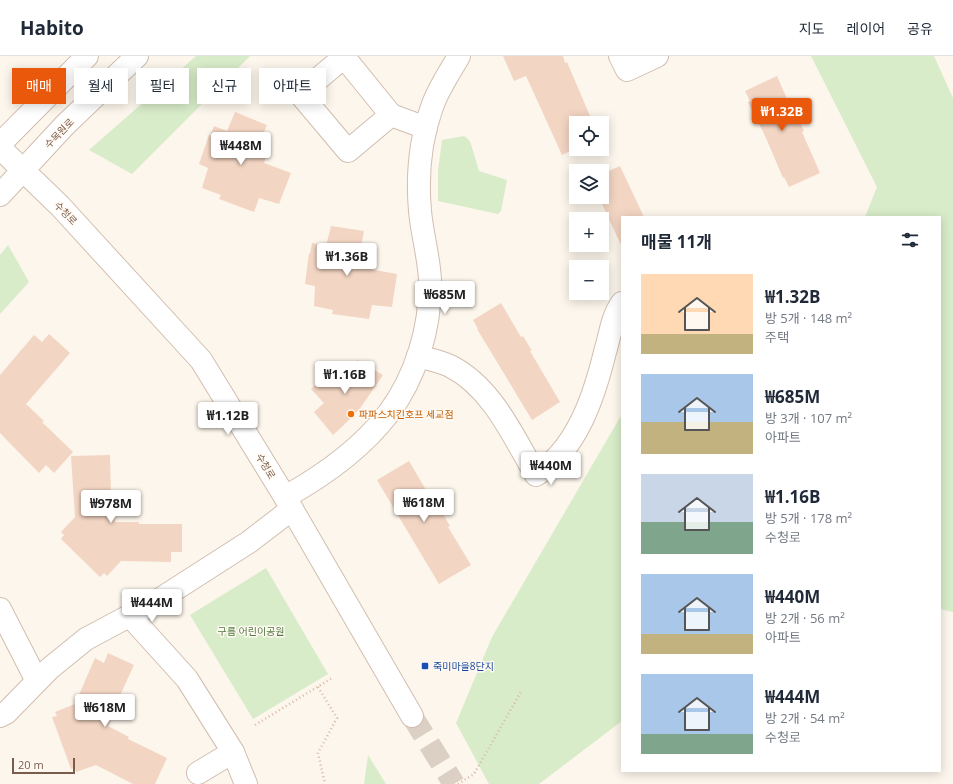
<!DOCTYPE html>
<html lang="ko">
<meta charset="utf-8">
<style>
body{margin:0;font-family:"Open Sans","Noto Sans KR",sans-serif;background:#f2f2f3;color:#1f2937;height:100vh;display:flex;flex-direction:column;font-size:15px;white-space:nowrap}
*{box-sizing:border-box;margin:0}
p{font-size:13px;color:#747a83}
.icon{flex:none;width:22px;height:22px;fill:none;stroke:currentColor;stroke-width:2;stroke-linecap:round;stroke-linejoin:round}
.map{position:relative;flex:1;overflow:hidden}
.panel{position:absolute;left:621px;top:160px;width:320px;height:556px;display:flex;flex-direction:column;background:#fff;border-radius:0px;box-shadow:0 2px 10px #0003}
.panel>*{flex:none}
.hud{position:absolute;left:12px;top:12px;width:380px;height:36px;display:flex;gap:8px}
.fabs{position:absolute;left:569px;top:60px;display:grid;gap:8px}
.fabs a{display:grid;place-items:center;width:40px;height:40px;border-radius:0px;background:#fff;box-shadow:0 2px 10px #0003;font-size:20px}
.scale{position:absolute;left:12px;bottom:10px;width:63px;box-sizing:border-box;padding-left:4px;border:2px solid #7a5c4d;border-top:0;font-size:11px;line-height:14px;white-space:nowrap;color:#7a5c4d;-webkit-text-stroke:3px #fffaf3;paint-order:stroke}
.price{position:absolute;translate:-50% -34px;padding:0 9px;border-radius:4px;background:#fff;color:#222;font-size:13px;line-height:26px;filter:drop-shadow(0 1px 2px #0008)}
.price::after{content:'';position:absolute;left:50%;top:24px;width:12px;height:9px;margin-left:-6px;background:inherit;clip-path:polygon(0 0,100% 0,50% 100%)}
.price.selected{background:#ea580c;color:#fff}
ul{padding:0;list-style:none}
li{display:flex;align-items:center;gap:12px;height:100px;padding:0 20px}
li span{display:grid;place-items:center;flex:none;width:112px;height:80px;border-radius:0px;color:#555}
li>.icon{margin-inline-start:auto}
span .icon{width:48px;height:48px;fill:#fffc;stroke-width:1}
li b{font-size:17px}
h2{display:flex;justify-content:space-between;align-items:center;height:48px;padding:0 20px;font-size:17px}
.pill{padding:0 14px;border-radius:0px;background:#fff;box-shadow:0 2px 10px #0003;font-size:14px;line-height:36px}
.pill.selected{background:#ea580c;color:#fff}
header{display:flex;align-items:center;gap:24px;box-sizing:border-box;height:56px;padding:0 20px;background:#fff;border-bottom:1px solid #e0e1e3}
header strong{font-size:19px}
nav{display:flex;gap:22px;margin-inline-start:auto;font-size:14px}
.map>svg:first-child{display:block}
.green{fill:#d8ecc9}
.building{fill:#f3d5c3}
.lines{fill:none;stroke-linecap:round;stroke-linejoin:round}
.minor-tunnel{stroke:#dcd0c4;stroke-width:22;stroke-dasharray:22 11;stroke-linecap:butt}
.minor-casing{stroke:#d1beb0;stroke-width:24}
.path{stroke:#d9b8a5;stroke-width:2.5;stroke-dasharray:1 3;stroke-linecap:butt}
.minor{stroke:#fff;stroke-width:22}
.food-dot{fill:#e8710a;stroke:#fffaf3;stroke-width:1.5}
.transit-dot{fill:#1a4fb4;stroke:#fffaf3;stroke-width:1.5}
.labels{text-anchor:middle;dominant-baseline:central;stroke-width:3;stroke-linejoin:round;paint-order:stroke}
.street-label{font-size:10px;fill:#7a5c4d;stroke:#fffaf3}
.food-label{font-size:10px;fill:#c56008;stroke:#fffaf3;text-anchor:start}
.park-label{font-size:10px;fill:#537a41;stroke:#fffaf3}
.transit-label{font-size:10px;fill:#164399;stroke:#fffaf3;text-anchor:start}
</style>
<header>
<strong>Habito</strong>
<nav><a>지도</a><a>레이어</a><a>공유</a></nav>
</header>
<div class="map">
<svg width="953" height="728" viewBox="0 0 953 728">
<rect width="100%" height="100%" fill="#fdf6ec"/>
<g class="green">
<polygon points="196,0 250,0 132,118 89,94"/>
<polygon points="811,0 934,0 953,42 953,556 940,553 940,161 865,161 877,131"/>
<polygon points="464,80 469,84 471,88 479,115 507,124 501,155 498,158 438,145 438,115 442,84"/>
<polygon points="8,189 29,226 0,258 0,199"/>
<polygon points="622,358 622,665 539,728 489,728 456,667 492,581"/>
<polygon points="266,512 328,618 253,663 190,559"/>
<polygon points="368,699 386,728 364,728"/>
</g>
<g class="building">
<polygon points="503,0 563,0 565,7 567,6 593,67 576,67 576,92 562,99 526,20 514,25"/>
<polygon points="777,20 795,61 797,60 804,75 802,76 820,117 789,131 784,121 783,122 766,82 748,46 750,45 745,35"/>
<polygon points="235,56 267,69 255,97 266,101 264,107 291,117 279,148 259,142 254,156 219,143 221,139 202,132 208,112 199,108 209,79 210,80 214,70 227,75"/>
<polygon points="620,110 644,161 622,161 622,191 602,148 602,118"/>
<polygon points="331,170 364,175 358,206 370,208 369,213 397,218 392,251 372,249 369,263 332,258 333,254 314,250 315,230 305,228 309,197 310,198 312,187 326,190"/>
<polygon points="501,247 521,281 523,280 532,295 530,295 560,346 532,364 477,273 478,273 473,264"/>
<polygon points="49,278 70,297 26,348 44,365 42,366 73,396 54,417 46,409 39,417 0,377 0,319 34,279 42,286"/>
<polygon points="357,304 383,319 361,351 347,366 333,379 314,356 324,347 311,333 322,322 329,328 343,312 350,317"/>
<polygon points="110,399 111,442 114,442 115,466 139,466 139,468 182,468 182,496 171,496 171,506 121,505 107,520 104,517 100,521 61,483 64,479 61,476 75,461 71,400"/>
<polygon points="409,405 439,456 441,455 450,470 448,471 471,509 439,528 377,424"/>
<polygon points="108,597 134,609 116,648 118,649 108,670 129,681 128,683 167,702 155,728 133,728 96,709 76,716 75,712 71,713 59,680 52,661 57,660 55,656 75,648 95,602 104,607"/>
</g>
<g class="lines">
<polyline class="minor-tunnel" points="412,660 454,728"/>
<defs>
<g id="minor">
<polyline points="620,0 627,14 657,0"/>
<polygon points="344,1 391,59 348,95 300,38"/>
<polyline points="391,59 426,72"/>
<polyline points="0,88 87,0"/>
<polyline points="0,92 60,150 201,304 285,441 412,660"/>
<polyline points="0,139 65,69 137,0"/>
<path d="M 418,300 C 428,303 440,305 450,310 C 492,331 513,380 536,419 C 577,393 594,341 605,296 C 610,280 612,260 622,247"/>
<path d="M 285,441 C 323,420 361,393 388,358 C 416,321 431,271 430,224 C 429,201 422,178 420,155 C 417,120 420,84 432,51 C 438,33 450,16 459,0"/>
<polyline points="0,553 37,625"/>
<polyline points="130,560 187,623 233,696 198,717"/>
<polyline points="0,660 6,657 49,613 86,583 157,545 249,486 292,453"/>
<polyline points="233,696 246,728"/>
</g>
</defs>
<use href="#minor" class="minor-casing"/>
<g class="path">
<polyline points="318,631 337,662 318,697 325,728"/>
<polyline points="255,669 332,622"/>
<polyline points="458,728 474,718 522,634"/>
</g>
<use href="#minor" class="minor"/>
</g>
<circle class="food-dot" cx="351" cy="358" r="4"/>
<rect class="transit-dot" x="421" y="606" width="8" height="8" rx="2"/>
<g class="labels">
<g class="street-label">
<text transform="translate(59 77) rotate(-46)">수목원로</text>
<text transform="translate(66 157) rotate(46)">수청로</text>
<text transform="translate(266 410) rotate(59)">수청로</text>
</g>
<g class="food-label">
<text x="359" y="358">파파스치킨호프 세교점</text>
</g>
<g class="park-label">
<text x="251" y="575">구름 어린이공원</text>
</g>
<g class="transit-label">
<text x="433" y="610">죽미마을8단지</text>
</g>
</g>
</svg>
<div class="fabs">
<a><svg class="icon" aria-label="locate" viewBox="0 0 24 24"><circle cx="12" cy="12" r="6"/><path d="M12 2v4M12 18v4M2 12h4M18 12h4"/></svg></a>
<a><svg class="icon" aria-label="layers" viewBox="0 0 24 24"><path d="M12 4l9 5-9 5-9-5zM3 14l9 5 9-5"/></svg></a>
<a>+</a>
<a>−</a>
</div>
<div class="scale">20 m</div>
<b class="price selected" style="left:782px;top:76px">₩1.32B</b>
<b class="price" style="left:241px;top:110px">₩448M</b>
<b class="price" style="left:347px;top:221px">₩1.36B</b>
<b class="price" style="left:445px;top:259px">₩685M</b>
<b class="price" style="left:345px;top:339px">₩1.16B</b>
<b class="price" style="left:228px;top:380px">₩1.12B</b>
<b class="price" style="left:551px;top:430px">₩440M</b>
<b class="price" style="left:424px;top:467px">₩618M</b>
<b class="price" style="left:111px;top:468px">₩978M</b>
<b class="price" style="left:152px;top:567px">₩444M</b>
<b class="price" style="left:105px;top:672px">₩618M</b>
<div class="hud">
<a class="pill selected">매매</a>
<a class="pill">월세</a>
<a class="pill">필터</a>
<a class="pill">신규</a>
<a class="pill">아파트</a>
</div>
<section class="panel">
<h2>매물 11개<svg class="icon" aria-label="filters" viewBox="0 0 24 24"><path d="M4 7h16M4 17h16"/><circle cx="9" cy="7" r="2"/><circle cx="15" cy="17" r="2"/></svg></h2>
<ul>
<li><span style="background:linear-gradient(#ffd9b3 75%,#c2b280 0)"><svg class="icon" aria-label="home" viewBox="0 0 24 24"><path d="M3 11l9-7 9 7M6 9v11h12V9"/></svg></span><div><b>₩1.32B</b><p>방 5개 · 148 m²</p><p>주택</p></div></li>
<li><span style="background:linear-gradient(#a9c7e8 60%,#c2b280 0)"><svg class="icon" aria-label="home" viewBox="0 0 24 24"><path d="M3 11l9-7 9 7M6 9v11h12V9"/></svg></span><div><b>₩685M</b><p>방 3개 · 107 m²</p><p>아파트</p></div></li>
<li><span style="background:linear-gradient(#c9d6e8 60%,#7fa58c 0)"><svg class="icon" aria-label="home" viewBox="0 0 24 24"><path d="M3 11l9-7 9 7M6 9v11h12V9"/></svg></span><div><b>₩1.16B</b><p>방 5개 · 178 m²</p><p>수청로</p></div></li>
<li><span style="background:linear-gradient(#a9c7e8 75%,#c2b280 0)"><svg class="icon" aria-label="home" viewBox="0 0 24 24"><path d="M3 11l9-7 9 7M6 9v11h12V9"/></svg></span><div><b>₩440M</b><p>방 2개 · 56 m²</p><p>아파트</p></div></li>
<li><span style="background:linear-gradient(#a9c7e8 75%,#7fa58c 0)"><svg class="icon" aria-label="home" viewBox="0 0 24 24"><path d="M3 11l9-7 9 7M6 9v11h12V9"/></svg></span><div><b>₩444M</b><p>방 2개 · 54 m²</p><p>수청로</p></div></li>
</ul>
</section>
</div>
